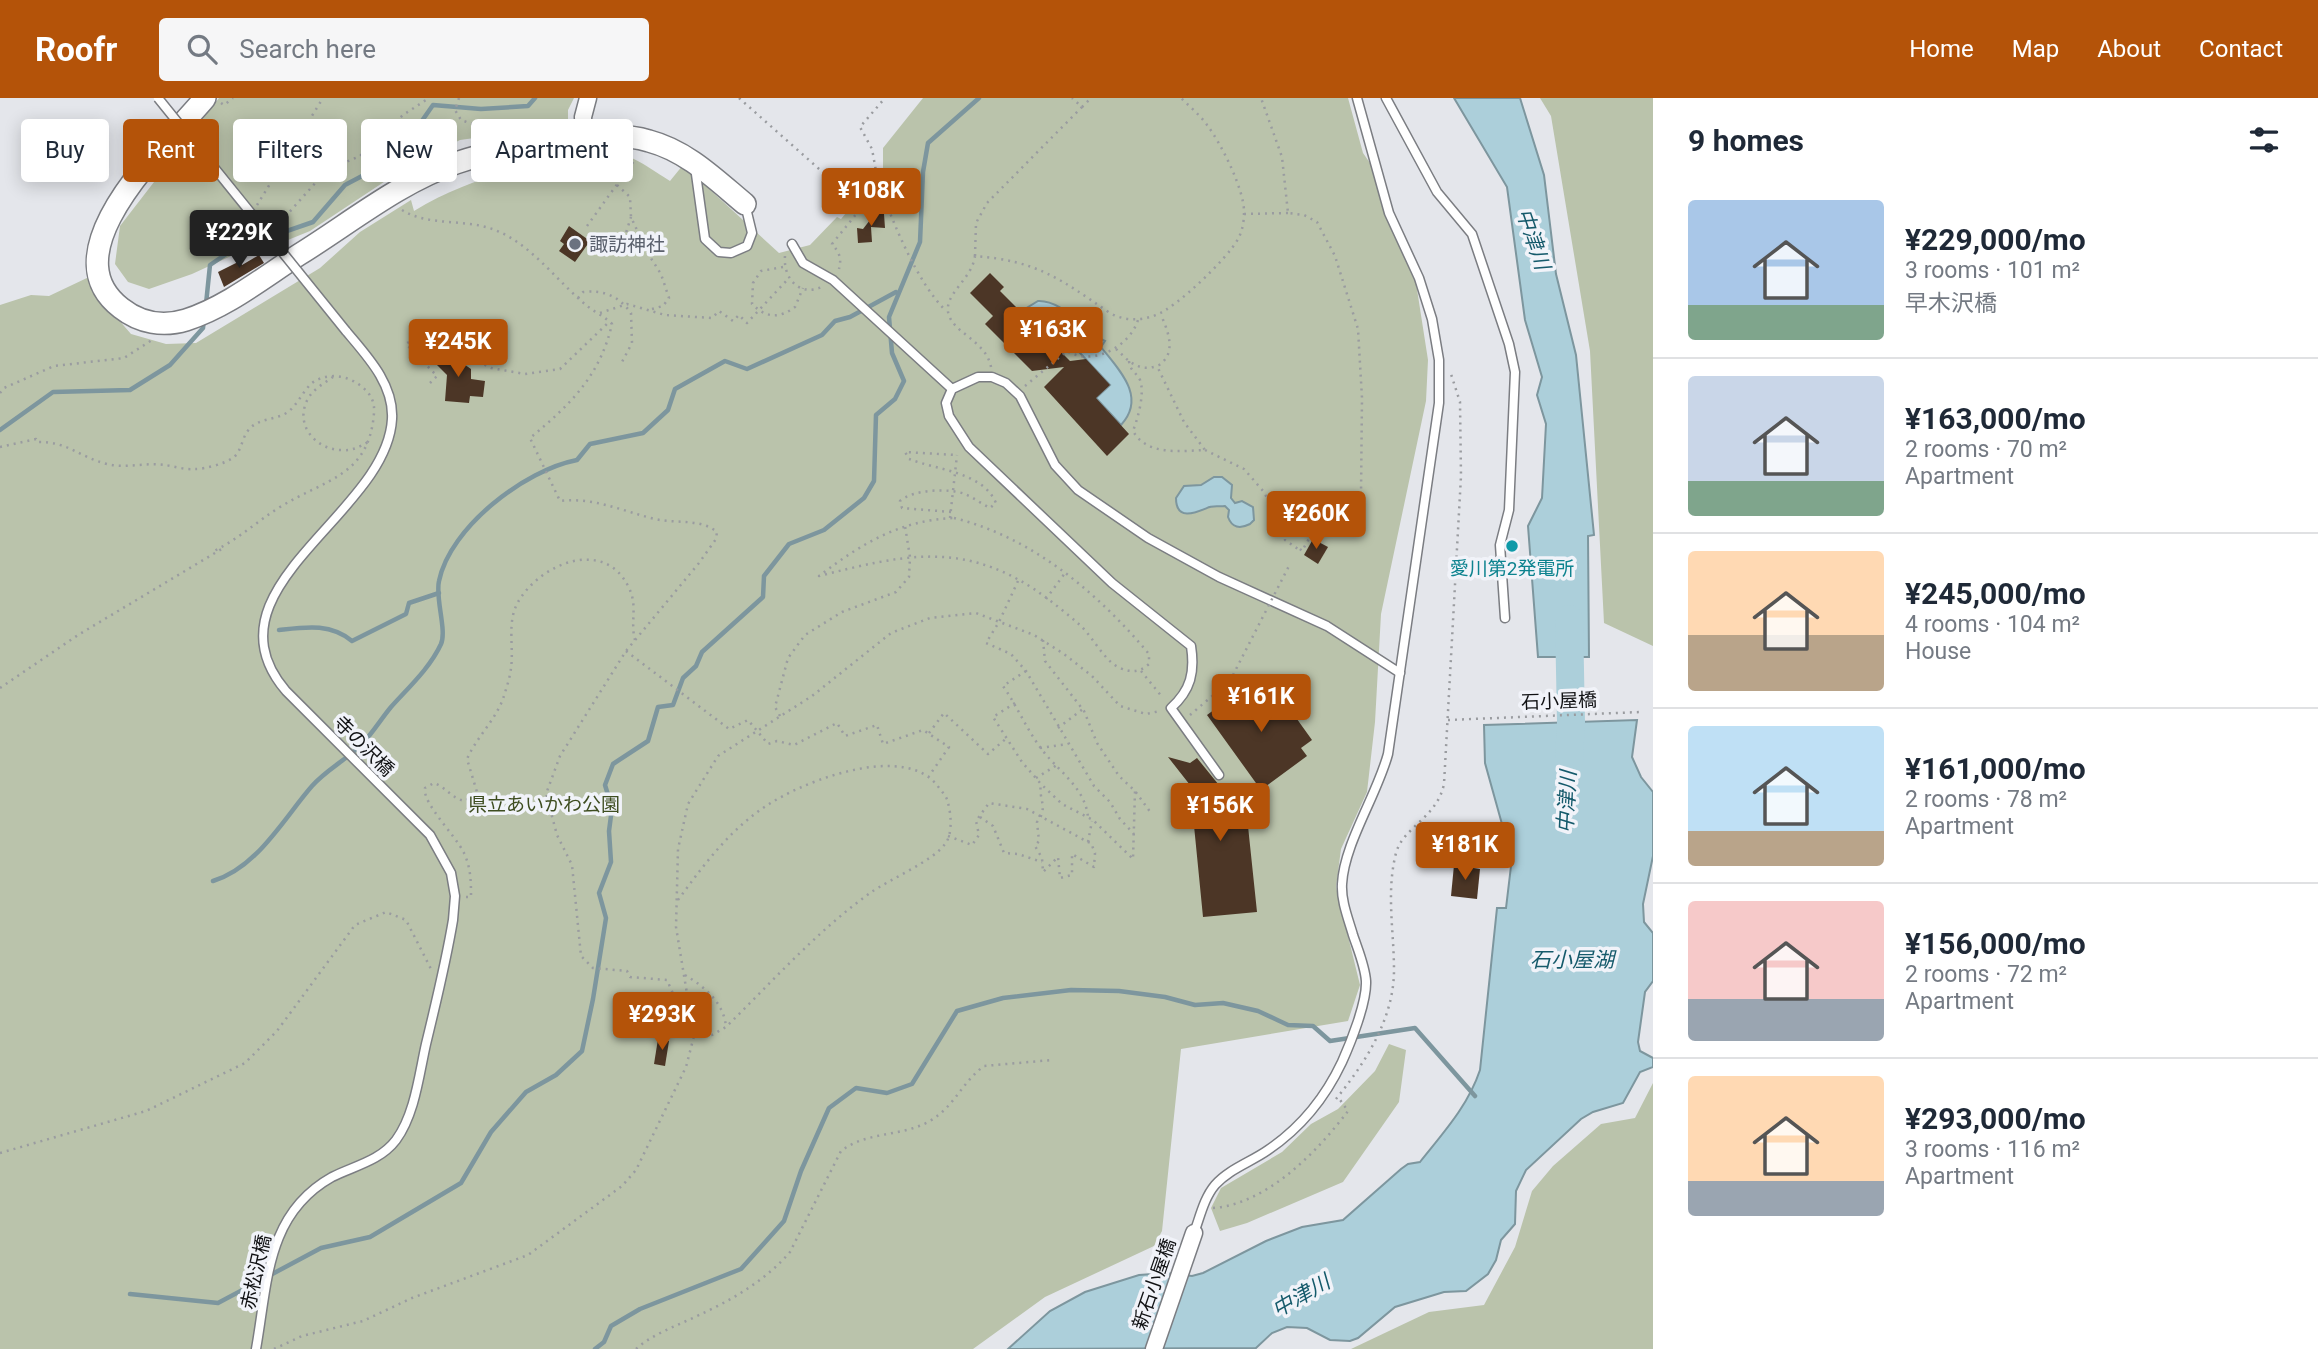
<!DOCTYPE html>
<meta charset="utf-8">
<style>
body{margin:0;font-family:Roboto,"Noto Sans JP",sans-serif;background:#f6f6f7;color:#1f2937;height:100vh;display:flex;flex-direction:column;font-size:26px;white-space:nowrap}
*{box-sizing:border-box;margin:0}
p{font-size:23px;color:#747a83}
.icon{flex:none;width:38px;height:38px;fill:none;stroke:currentColor;stroke-width:2;stroke-linecap:round;stroke-linejoin:round}
.map{position:relative;flex:1;overflow:hidden}
.drawer{display:flex;flex-direction:column;background:#fff;width:665px}
.drawer>*{flex:none}
.hud{position:absolute;left:21px;top:21px;width:665px;height:63px;display:flex;gap:14px}
.price{position:absolute;translate:-50% -60px;padding:0 16px;border-radius:7px;background:#b45309;color:#fff;font-size:23px;line-height:46px;filter:drop-shadow(0 2px 4px #0008)}
.price::after{content:'';position:absolute;left:50%;top:42px;width:21px;height:16px;margin-left:-10px;background:inherit;clip-path:polygon(0 0,100% 0,50% 100%)}
.price.current{background:#222;color:#fff}
ul{padding:0;list-style:none}
li{display:flex;align-items:center;gap:21px;height:175px;padding:0 35px}
li+li{border-top:2px solid #e0e1e3}
li span{display:grid;place-items:center;flex:none;width:196px;height:140px;border-radius:7px;color:#555}
li>.icon{margin-inline-start:auto}
span .icon{width:84px;height:84px;fill:#fffc;stroke-width:1}
li b{font-size:30px}
h2{display:flex;justify-content:space-between;align-items:center;height:84px;padding:0 35px;font-size:30px}
.chip{padding:0 24px;border-radius:7px;background:#fff;box-shadow:0 4px 18px #0003;font-size:24px;line-height:63px}
.chip.current{background:#b45309;color:#fff}
header{display:flex;align-items:center;gap:42px;box-sizing:border-box;height:98px;padding:0 35px;background:#b45309;color:#fff}
header strong{font-size:33px}
nav{display:flex;gap:38px;margin-inline-start:auto;font-size:24px}
.search{width:490px;height:63px;background:#f6f6f7;display:flex;align-items:center;gap:18px;box-sizing:border-box;padding:0 24px;border-radius:7px;color:#747a83;font-size:26px}
main{display:flex;flex:1;min-height:0}
.map>svg:first-child{display:block}
.green{fill:#bac3ab}
.water{fill:#accfda;stroke:#7d969e;stroke-width:2}
.lines{fill:none;stroke-linecap:round;stroke-linejoin:round}
.stream{stroke:#7d969e;stroke-width:4.5}
.river{stroke:#accfda;stroke-width:28}
.building{fill:#4c3626}
.lane-casing{stroke:#7b7d82;stroke-width:11}
.street-casing{stroke:#7b7d82;stroke-width:19}
.secondary-casing{stroke:#7b7d82;stroke-width:24}
.path{stroke:#9a9ca0;stroke-width:2.5;stroke-dasharray:2 5;stroke-linecap:butt}
.lane{stroke:#fff;stroke-width:8}
.street{stroke:#fff;stroke-width:16}
.secondary{stroke:#fff;stroke-width:21}
.lane-bridge-casing{stroke:#7b7d82;stroke-width:11;stroke-linecap:butt}
.path-bridge{stroke:#9a9ca0;stroke-width:2.5;stroke-dasharray:2 5;stroke-linecap:butt}
.lane-bridge{stroke:#fff;stroke-width:8}
.worship-dot{fill:#6b7280;stroke:#f1f3f9;stroke-width:2.5}
.culture-dot{fill:#0f9aa8;stroke:#f1f3f9;stroke-width:2.5}
.labels{text-anchor:middle;dominant-baseline:central;stroke-width:7;stroke-linejoin:round;paint-order:stroke}
.worship-label{font-size:19px;fill:#5b616d;stroke:#f1f3f9;text-anchor:start}
.culture-label{font-size:19px;fill:#0d838f;stroke:#f1f3f9}
.street-label{font-size:19px;fill:#101113;stroke:#f1f3f9}
.park-label{font-size:19px;fill:#3e4d20;stroke:#f1f3f9}
.water-label{font-size:21px;font-style:italic;fill:#155a6b;stroke:#f1f3f9}
</style>
<header>
<strong>Roofr</strong>
<div class="search"><svg class="icon" aria-label="search" viewBox="0 0 24 24"><circle cx="10" cy="10" r="6"/><path d="M15 15l6 6"/></svg>Search here</div>
<nav><a>Home</a><a>Map</a><a>About</a><a>Contact</a></nav>
</header>
<main>
<div class="map">
<svg width="1653" height="1251" viewBox="0 0 1653 1251">
<rect width="100%" height="100%" fill="#e4e6eb"/>
<g class="green">
<polygon points="219,0 574,0 568,12 568,27 460,42 405,70 310,133 261,153 231,158 192,176 149,191 128,184 115,166 120,128"/>
<path d="M 923,0 L 1348,0 L 1363,55 L 1372,68 L 1387,122 L 1416,185 L 1428,262 L 1426,303 L 1381,516 L 1375,624 L 1367,694 L 1341,751 L 1336,789 L 1360,887 L 1348,923 L 1181,951 L 1162,1133 L 1154,1148 L 1045,1199 L 973,1251 L 0,1251 L 0,207 L 31,197 L 49,198 L 89,179 L 105,206 L 131,236 L 166,246 L 196,245 L 320,170 L 360,134 L 411,102 L 414,113 C 459,86 501,73 553,66 C 561,51 611,53 627,58 C 641,63 657,75 670,83 L 683,67 L 779,155 L 810,147 L 837,119 L 841,121 L 883,71 L 883,50 Z"/>
<polygon points="1540,0 1653,0 1653,548 1604,525 1590,253 1551,18"/>
<polygon points="1389,946 1406,952 1399,1004 1343,1084 1247,1125 1220,1133 1211,1110 1221,1090 1282,1054 1311,1026 1338,1011 1375,973"/>
<polygon points="1653,985 1653,1251 1351,1251 1429,1214 1484,1207 1515,1149 1532,1093 1553,1068 1601,1026 1635,1020"/>
</g>
<g class="water">
<polygon points="1454,0 1520,0 1544,77 1556,176 1576,257 1594,437 1588,438 1589,559 1538,559 1528,428 1542,400 1546,326 1537,297 1542,279 1525,222 1507,89"/>
<path d="M 1038,203 C 1064,202 1082,233 1105,243 L 1101,249 C 1119,272 1147,299 1121,327 L 1096,300 L 1110,287 L 1051,224 L 1037,225 L 1025,211 Z"/>
<path d="M 1214,379 L 1222,379 L 1232,387 L 1231,400 L 1235,405 L 1242,403 L 1253,409 L 1254,422 L 1250,426 C 1240,431 1232,430 1228,419 L 1229,412 L 1225,408 C 1219,409 1212,407 1207,410 C 1195,415 1176,423 1176,400 L 1184,388 L 1201,387 Z"/>
<path d="M 1637,622 L 1632,659 L 1641,679 L 1653,694 L 1653,758 L 1643,806 L 1644,824 L 1653,835 L 1653,883 L 1645,894 L 1638,944 L 1640,953 L 1653,960 L 1653,969 L 1640,974 L 1623,1005 L 1593,1014 L 1581,1021 L 1526,1072 L 1516,1093 L 1515,1126 L 1501,1142 L 1496,1162 L 1488,1176 L 1466,1193 L 1444,1194 L 1395,1209 L 1358,1240 L 1350,1243 L 1330,1242 L 1307,1230 L 1287,1229 L 1272,1235 L 1256,1250 L 1008,1251 L 1050,1213 L 1085,1194 L 1139,1177 L 1167,1175 L 1192,1178 L 1203,1175 L 1266,1143 L 1302,1129 L 1343,1122 L 1401,1071 L 1408,1066 L 1420,1064 C 1443,1035 1468,1008 1480,972 L 1497,810 L 1506,810 L 1511,768 L 1505,767 L 1507,744 L 1485,665 L 1484,627 Z"/>
</g>
<g class="lines">
<g class="stream">
<polyline points="206,206 210,167 232,152 313,124 345,87 396,60 433,7 481,11 528,8 535,0"/>
<polyline points="0,332 53,294 130,292 170,267 203,230 204,221"/>
<path d="M 279,532 C 306,529 330,525 352,543 L 406,516 L 409,505 L 439,495"/>
<path d="M 213,783 C 257,770 284,720 312,688 C 326,672 346,662 361,647 C 372,636 381,621 391,609 C 408,590 430,570 441,546 C 447,532 435,500 439,483 C 450,429 525,372 577,362 L 590,346 L 643,335 L 668,312 L 675,291 L 725,263 L 747,271 L 822,237 L 835,223 L 850,219 L 896,194"/>
<polyline points="130,1196 218,1205 321,1150 370,1139 461,1085 491,1034 526,994 556,977 582,953 593,901 606,820 599,795 611,764 609,733 612,710 605,687 613,666 648,643 658,609 673,607 683,580 696,568 702,554 763,499 764,478 789,446 824,432 864,400 874,383 876,317 895,301 904,283 892,255 889,219 920,144 923,74 928,45 979,0"/>
<polyline points="595,1251 604,1244 611,1228 640,1211 741,1171 784,1123 801,1073 829,1010 856,990 887,995 912,986 957,913 1003,900 1071,892 1119,893 1165,899 1195,907 1223,905 1258,913 1288,927 1313,928 1330,943 1415,930 1475,998"/>
</g>
<polyline class="river" points="1569,662 1571,624 1569,521"/>
</g>
<g class="building">
<polygon points="871,116 884,116 885,130 871,129 872,144 858,145 857,130 863,131 870,122"/>
<polygon points="569,128 590,143 575,164 559,153 564,146 560,143"/>
<polygon points="259,157 264,165 224,189 218,174 240,163 242,167"/>
<polygon points="990,175 1004,189 1000,193 1070,263 1086,261 1110,287 1096,300 1129,336 1107,358 1044,289 1064,269 1032,273 985,226 993,218 970,195"/>
<polygon points="442,251 471,271 471,281 485,283 483,299 470,298 469,305 445,303 447,277 431,261"/>
<polygon points="1313,441 1328,449 1318,466 1304,457"/>
<polygon points="1249,586 1258,600 1274,589 1312,642 1301,650 1307,658 1261,692 1207,617"/>
<polygon points="1168,659 1190,665 1197,660 1223,692 1244,690 1257,814 1203,819 1190,687"/>
<polygon points="1454,767 1480,771 1477,801 1451,798"/>
<polygon points="664,911 680,914 678,930 661,928"/>
<polygon points="658,941 669,943 665,968 654,966"/>
</g>
<g class="lines">
<defs>
<g id="lane">
<polyline points="1386,0 1437,94 1472,136 1509,246 1515,274 1509,412 1500,447 1505,520"/>
<polyline points="695,69 705,141 719,154 731,155 747,148 752,135 745,106"/>
<polyline points="792,146 803,165 833,182 952,291"/>
<path d="M 1219,677 L 1171,610 C 1191,592 1195,574 1191,548 L 1112,485 L 969,349 L 949,318 L 946,305 L 952,291 L 978,279 L 992,279 L 1006,285 L 1020,298 L 1055,367 L 1078,392 L 1148,440 L 1219,479 L 1327,528 L 1400,575"/>
<path d="M 1194,1135 C 1200,1119 1204,1100 1215,1087 C 1229,1071 1251,1064 1268,1052 C 1302,1029 1325,1000 1342,964 C 1351,944 1367,904 1366,883 C 1365,868 1358,852 1353,837 C 1348,820 1341,803 1342,786 C 1344,746 1377,697 1388,656 L 1439,305 L 1439,262 L 1432,221 L 1419,180 L 1389,115 L 1357,0"/>
<path d="M 256,1251 C 268,1184 266,1116 332,1079 C 354,1068 380,1063 396,1042 C 415,1016 419,977 426,946 C 436,905 446,864 453,822 L 455,798 L 451,775 L 430,737 L 286,593 C 199,491 387,417 392,321 C 394,286 367,258 346,233"/>
</g>
<g id="street">
<polyline points="584,41 583,19 588,0"/>
<polyline points="1154,1251 1194,1135"/>
</g>
<path id="secondary" d="M 205,0 C 167,46 47,153 121,210 C 140,225 163,229 186,222 C 227,209 264,179 300,156 C 350,125 400,84 456,65 C 488,54 520,49 554,44 C 583,39 620,34 649,43 C 687,53 715,81 745,106"/>
</defs>
<use href="#lane" class="lane-casing"/>
<use href="#street" class="street-casing"/>
<use href="#secondary" class="secondary-casing"/>
<g class="path">
<polyline points="459,0 455,12 461,22 487,31 507,33"/>
<path d="M 739,0 L 862,109 L 832,146 C 839,154 842,160 839,171"/>
<polyline points="221,5 224,7 233,0"/>
<polyline points="1082,9 1091,0"/>
<path d="M 878,84 C 893,124 916,183 946,213"/>
<polyline points="617,87 630,99 631,119 647,154 661,176 669,200 663,208 652,211"/>
<polyline points="257,107 323,0"/>
<polyline points="861,107 878,84 872,51 860,29 885,0"/>
<path d="M 402,112 C 429,129 465,120 495,132 C 531,146 557,183 586,207 C 594,214 604,218 612,226 C 600,278 570,307 530,340 L 560,403 C 594,399 622,413 655,421 C 676,426 700,420 717,434 L 716,441 L 699,465 L 626,553 L 560,658 L 546,696 L 557,737 L 572,767 L 581,858 L 593,870 L 627,873 L 630,879 L 667,882 L 674,898 L 688,909"/>
<polyline points="1244,116 1288,115"/>
<polyline points="242,121 215,146 218,148 253,136"/>
<polyline points="587,128 636,60"/>
<polyline points="276,129 318,82 339,67 360,58 403,17 429,0"/>
<polyline points="619,146 626,135 631,119"/>
<path d="M 785,158 C 783,181 800,200 824,188"/>
<polyline points="975,158 976,125 987,105 1082,9 1072,0"/>
<path d="M 783,169 L 761,173 L 753,185 L 752,206 C 766,220 779,221 795,209 L 803,190"/>
<path d="M 578,200 L 583,194 C 603,192 618,197 631,215 L 632,245 L 622,264"/>
<polyline points="600,215 627,206 665,217 712,220 719,213 733,223 739,217 747,225 788,181"/>
<path d="M 1116,251 C 1123,257 1129,265 1138,268 C 1144,271 1153,270 1159,267 C 1177,255 1168,233 1161,217"/>
<path d="M 1129,263 C 1130,273 1136,274 1140,282 C 1145,295 1138,320 1133,333 C 1147,358 1180,353 1205,352 L 1184,324 L 1157,268"/>
<path d="M 991,269 C 988,252 972,242 960,232 C 927,203 971,188 975,158 C 1038,163 1060,181 1110,215 C 1124,223 1141,223 1156,217 C 1176,210 1228,160 1238,141 C 1242,134 1244,124 1244,115 C 1245,93 1221,45 1207,27 C 1200,17 1190,9 1181,0"/>
<path d="M 333,279 C 323,286 310,293 306,305 C 296,329 317,352 342,352 C 352,353 359,349 368,344"/>
<polyline points="430,285 437,278 406,246 415,240 458,253 491,270 525,276 560,271 610,223"/>
<path d="M 1025,288 L 1067,253 C 1093,269 1130,248 1138,222"/>
<polyline points="0,295 4,290 54,268 124,260 152,242"/>
<path d="M 0,349 L 36,341 L 37,344 C 67,343 79,359 107,366 C 126,371 145,364 165,367 C 173,368 185,372 195,371 C 205,371 223,366 231,361 C 241,356 241,343 247,334 C 257,319 275,323 288,314 C 298,306 303,293 312,285 C 327,274 347,277 361,288 C 370,295 375,303 374,315 C 369,379 325,381 280,409 C 256,424 240,440 214,453"/>
<polyline points="1205,352 1244,371 1264,394 1278,422 1300,436 1325,435 1334,431 1355,412 1361,396 1362,300 1358,231 1335,158 1317,124 1304,117 1288,115 1282,59 1261,0"/>
<path d="M 951,414 L 902,410 L 900,403 C 914,391 948,390 965,396 C 974,400 982,406 990,410 L 996,405 C 983,374 937,372 909,361 L 905,354 L 956,357"/>
<polyline points="950,420 957,357"/>
<path d="M 954,420 C 1032,439 1098,495 1149,556 L 1149,566 C 1140,574 1132,575 1120,570 C 1104,563 1093,539 1080,527 C 1066,515 1050,502 1034,491 C 959,442 899,458 819,478 C 861,446 900,422 954,420 Z"/>
<polyline points="1284,427 1285,442 1298,451 1296,454"/>
<polyline points="1300,451 1302,453 1311,437"/>
<polyline points="1018,483 999,524 986,545 1011,556 1026,573 1094,688 1110,704 1120,721 1134,736"/>
<polyline points="1046,501 1065,475"/>
<polyline points="1043,542 1045,563 1084,613 1097,645 1119,678 1135,693 1151,715"/>
<polyline points="626,553 729,631 748,622 768,646 777,643 794,647 837,625 845,638 877,627 883,646 923,632 949,649 929,678"/>
<path d="M 1026,573 L 1003,588 C 1017,608 1026,630 1040,649 C 1056,672 1086,689 1088,720"/>
<polyline points="1141,573 1163,600"/>
<polyline points="0,590 78,537 225,449"/>
<polyline points="1015,605 993,619 1022,664 1041,686 1062,706 1093,722 1133,761 1135,693"/>
<polyline points="1190,617 1231,582 1233,577"/>
<polyline points="780,618 775,609 788,560 805,537 842,514 896,494 909,479 910,459 905,428"/>
<polyline points="1448,622 1640,614"/>
<polyline points="1058,630 1083,611"/>
<polyline points="929,635 944,615 988,656 1008,639"/>
<polyline points="1040,650 1068,646"/>
<polyline points="1036,680 1057,667"/>
<polyline points="980,719 993,728 1004,755 1018,756 1042,764"/>
<path d="M 948,738 L 972,747 L 979,737 L 976,723 L 989,705 L 1027,711 L 1088,744 L 1091,745 L 1095,755 L 1094,769 L 1072,756 L 1072,777 L 1060,780 L 1058,759 L 1043,774 L 1042,760 L 1035,748 L 1039,743 L 1037,724 C 1049,710 1038,701 1041,686"/>
<polyline points="1088,744 1092,723"/>
<path d="M 466,799 L 471,799 C 471,784 471,770 464,755 C 456,738 422,705 425,690 L 434,685 C 446,689 452,701 465,703 L 477,694 L 467,661 C 476,640 494,624 503,601 C 506,591 510,580 511,570 C 514,550 507,525 517,506 C 538,466 605,438 629,490 C 638,508 630,524 635,542"/>
<path d="M 678,802 C 708,761 737,722 783,698 C 820,678 905,648 937,687 C 941,693 947,698 948,705 C 951,716 953,736 945,746 C 933,763 890,781 870,795 C 817,833 772,884 726,929 L 712,937 L 694,938"/>
<path d="M 685,877 C 705,889 724,905 726,929"/>
<path d="M 1336,1001 C 1365,965 1394,921 1394,872 C 1394,833 1386,794 1396,755 C 1403,729 1437,720 1444,686 L 1461,378 L 1460,304 L 1451,276"/>
<polyline points="0,1055 146,1013 245,965 277,933 355,827 386,814 406,822 432,873"/>
<path d="M 1213,1110 C 1267,1106 1317,1054 1348,1013 L 1338,999"/>
<polyline points="274,1251 302,1238 363,1223 412,1200 528,1157 622,1088 636,1072 686,969 694,938 676,829 678,751 688,706 718,658 812,598 891,535 930,520 976,515 1034,537 1064,556 1092,578 1120,608 1146,616 1160,613"/>
<path d="M 636,1251 C 654,1235 677,1228 699,1217 C 732,1202 766,1182 790,1154 L 841,1053 C 867,1033 902,1039 930,1023 C 955,1008 962,984 984,968 L 1052,962"/>
</g>
<use href="#lane" class="lane"/>
<use href="#street" class="street"/>
<use href="#secondary" class="secondary"/>
<defs>
<polyline id="lane-bridge" points="158,0 346,233"/>
</defs>
<use href="#lane-bridge" class="lane-bridge-casing"/>
<polyline class="path-bridge" points="1233,577 1290,466"/>
<use href="#lane-bridge" class="lane-bridge"/>
</g>
<circle class="worship-dot" cx="575" cy="146" r="7"/>
<circle class="culture-dot" cx="1512" cy="448" r="7"/>
<g class="labels">
<g class="worship-label">
<text x="589" y="146">諏訪神社</text>
</g>
<g class="culture-label">
<text x="1512" y="470">愛川第2発電所</text>
</g>
<g class="street-label">
<text transform="translate(1559 603) rotate(-2)">石小屋橋</text>
<text transform="translate(364 648) rotate(45)">寺の沢橋</text>
<text transform="translate(256 1174) rotate(-77)">赤松沢橋</text>
<text transform="translate(1154 1186) rotate(-71)">新石小屋橋</text>
</g>
<g class="park-label">
<text x="544" y="706">県立あいかわ公園</text>
</g>
<g class="water-label">
<text transform="translate(1533 141) rotate(71)">中津川</text>
<text transform="translate(1567 704) rotate(-87)">中津川</text>
<text x="1572" y="862">石小屋湖</text>
<text transform="translate(1301 1198) rotate(-30)">中津川</text>
</g>
</g>
</svg>
<b class="price" style="left:871px;top:130px">¥108K</b>
<b class="price current" style="left:239px;top:172px">¥229K</b>
<b class="price" style="left:1053px;top:269px">¥163K</b>
<b class="price" style="left:458px;top:281px">¥245K</b>
<b class="price" style="left:1316px;top:453px">¥260K</b>
<b class="price" style="left:1261px;top:636px">¥161K</b>
<b class="price" style="left:1220px;top:745px">¥156K</b>
<b class="price" style="left:1465px;top:784px">¥181K</b>
<b class="price" style="left:662px;top:954px">¥293K</b>
<div class="hud">
<a class="chip">Buy</a>
<a class="chip current">Rent</a>
<a class="chip">Filters</a>
<a class="chip">New</a>
<a class="chip">Apartment</a>
</div>
</div>
<section class="drawer">
<h2>9 homes<svg class="icon" aria-label="filters" viewBox="0 0 24 24"><path d="M4 7h16M4 17h16"/><circle cx="9" cy="7" r="2"/><circle cx="15" cy="17" r="2"/></svg></h2>
<ul>
<li><span style="background:linear-gradient(#a9c7e8 75%,#7fa58c 0)"><svg class="icon" aria-label="home" viewBox="0 0 24 24"><path d="M3 11l9-7 9 7M6 9v11h12V9"/></svg></span><div><b>¥229,000/mo</b><p>3 rooms · 101 m²</p><p>早木沢橋</p></div></li>
<li><span style="background:linear-gradient(#c9d6e8 75%,#7fa58c 0)"><svg class="icon" aria-label="home" viewBox="0 0 24 24"><path d="M3 11l9-7 9 7M6 9v11h12V9"/></svg></span><div><b>¥163,000/mo</b><p>2 rooms · 70 m²</p><p>Apartment</p></div></li>
<li><span style="background:linear-gradient(#ffd9b3 60%,#b9a48a 0)"><svg class="icon" aria-label="home" viewBox="0 0 24 24"><path d="M3 11l9-7 9 7M6 9v11h12V9"/></svg></span><div><b>¥245,000/mo</b><p>4 rooms · 104 m²</p><p>House</p></div></li>
<li><span style="background:linear-gradient(#bfe0f5 75%,#b9a48a 0)"><svg class="icon" aria-label="home" viewBox="0 0 24 24"><path d="M3 11l9-7 9 7M6 9v11h12V9"/></svg></span><div><b>¥161,000/mo</b><p>2 rooms · 78 m²</p><p>Apartment</p></div></li>
<li><span style="background:linear-gradient(#f6c9c9 70%,#9aa5b1 0)"><svg class="icon" aria-label="home" viewBox="0 0 24 24"><path d="M3 11l9-7 9 7M6 9v11h12V9"/></svg></span><div><b>¥156,000/mo</b><p>2 rooms · 72 m²</p><p>Apartment</p></div></li>
<li><span style="background:linear-gradient(#ffd9b3 75%,#9aa5b1 0)"><svg class="icon" aria-label="home" viewBox="0 0 24 24"><path d="M3 11l9-7 9 7M6 9v11h12V9"/></svg></span><div><b>¥293,000/mo</b><p>3 rooms · 116 m²</p><p>Apartment</p></div></li>
</ul>
</section>
</main>
